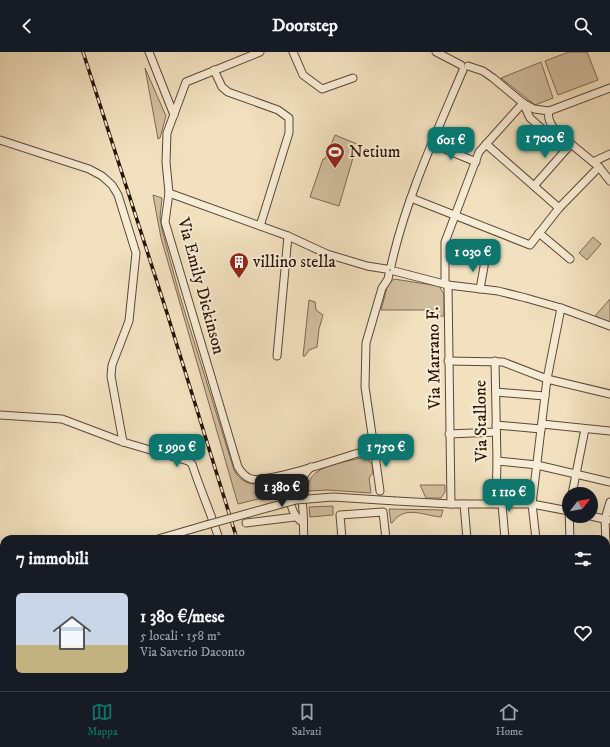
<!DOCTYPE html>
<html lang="it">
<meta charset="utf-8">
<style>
body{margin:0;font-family:"IM FELL DW Pica",serif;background:#20242c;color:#f1f3f6;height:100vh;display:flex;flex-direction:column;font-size:15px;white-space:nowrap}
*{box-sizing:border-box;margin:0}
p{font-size:13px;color:#9ea1a6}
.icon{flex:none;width:22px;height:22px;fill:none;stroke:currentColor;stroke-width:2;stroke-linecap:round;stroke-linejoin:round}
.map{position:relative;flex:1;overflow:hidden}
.drawer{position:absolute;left:0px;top:483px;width:610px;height:156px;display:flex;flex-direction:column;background:#171b24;border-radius:12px 12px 0 0;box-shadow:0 4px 16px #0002}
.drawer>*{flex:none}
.needle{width:26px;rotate:59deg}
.buttons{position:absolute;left:562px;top:435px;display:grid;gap:8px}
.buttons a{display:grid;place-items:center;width:36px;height:36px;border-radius:50%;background:#171b24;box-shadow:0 4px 16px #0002;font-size:20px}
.price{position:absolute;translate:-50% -34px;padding:0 9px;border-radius:8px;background:#0f766e;color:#fff;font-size:13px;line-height:26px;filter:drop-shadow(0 1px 2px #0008)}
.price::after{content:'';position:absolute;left:50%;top:24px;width:12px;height:9px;margin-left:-6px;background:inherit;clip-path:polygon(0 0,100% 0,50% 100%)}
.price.on{background:#222;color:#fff}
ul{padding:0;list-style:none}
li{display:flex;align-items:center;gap:12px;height:100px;padding:0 16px}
li span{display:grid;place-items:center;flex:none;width:112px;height:80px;border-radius:6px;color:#555}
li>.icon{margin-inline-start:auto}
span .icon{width:48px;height:48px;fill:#fffc;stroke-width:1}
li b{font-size:17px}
h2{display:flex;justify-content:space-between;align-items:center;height:48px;padding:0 16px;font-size:17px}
header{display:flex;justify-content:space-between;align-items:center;height:52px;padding:0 16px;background:#171b24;font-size:18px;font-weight:700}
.tab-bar{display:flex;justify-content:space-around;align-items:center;height:56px;border-top:1px solid #363941;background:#171b24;font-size:11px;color:#9ea1a6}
.tab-bar a{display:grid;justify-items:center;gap:2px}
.tab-bar .on{color:#0f766e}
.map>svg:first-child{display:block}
.green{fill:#d1be9f;stroke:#7f6852}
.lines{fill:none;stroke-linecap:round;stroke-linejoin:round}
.minor-casing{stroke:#5e4634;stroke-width:9}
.minor{stroke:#f7ecd5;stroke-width:7}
.rail-casing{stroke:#2d1305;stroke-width:3.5}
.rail{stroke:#f7ecd5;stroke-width:2;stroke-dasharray:6;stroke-linecap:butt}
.minor-bridge-casing{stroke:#5e4634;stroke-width:9;stroke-linecap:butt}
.minor-bridge{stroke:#f7ecd5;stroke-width:7}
.labels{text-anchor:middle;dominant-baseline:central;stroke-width:4;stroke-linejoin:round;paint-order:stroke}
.poi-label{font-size:17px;fill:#2d1305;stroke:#f7ecd5;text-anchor:start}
.street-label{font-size:17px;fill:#2d1305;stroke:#f7ecd5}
</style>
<header><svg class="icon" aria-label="back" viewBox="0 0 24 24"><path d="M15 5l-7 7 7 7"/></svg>Doorstep<svg class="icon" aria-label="search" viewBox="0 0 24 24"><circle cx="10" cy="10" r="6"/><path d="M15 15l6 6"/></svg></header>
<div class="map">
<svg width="610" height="639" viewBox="0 0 610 639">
<rect width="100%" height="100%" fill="#f2e1bf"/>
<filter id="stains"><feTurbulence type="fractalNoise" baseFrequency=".005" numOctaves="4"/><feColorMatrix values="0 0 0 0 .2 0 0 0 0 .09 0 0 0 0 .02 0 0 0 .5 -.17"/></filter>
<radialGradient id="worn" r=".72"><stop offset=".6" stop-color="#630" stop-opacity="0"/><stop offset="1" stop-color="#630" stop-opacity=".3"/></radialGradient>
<g class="green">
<polygon points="569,0 587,0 598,28 558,43 545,9"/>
<polygon points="541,10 553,46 535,53 501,26"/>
<polygon points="145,16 166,64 160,86 158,87"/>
<polygon points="335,83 357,92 339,154 310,145 323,107 325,107"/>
<path d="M 153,143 L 162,146 L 160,165 L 162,178 L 179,241 L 234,418 C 247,443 268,423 282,441 L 238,452 L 161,186 Z"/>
<polygon points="593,185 601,192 587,208 579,201"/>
<polygon points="394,227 439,234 444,242 444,264 436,264 435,258 381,258 388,232"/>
<polygon points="610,247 610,271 595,264"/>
<polygon points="309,248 315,250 316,258 323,263 319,277 317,295 309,298 305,304 303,304"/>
<path d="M 361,406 L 368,408 L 372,412 L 373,421 L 369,426 L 371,441 L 327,438 L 308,439 C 306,414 341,411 361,406 Z"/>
<polygon points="420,433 445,433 445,440 441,446 426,446"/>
<polygon points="333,454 333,463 310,465 309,455"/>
<path d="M 389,457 L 443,458 L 441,465 C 424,464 405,452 392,471 L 391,471 Z"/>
</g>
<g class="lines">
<defs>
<g id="minor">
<polyline points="149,0 174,63"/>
<path d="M 260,0 L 186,30 L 167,81 L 166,110 L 169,141 L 165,170 L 238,415 C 241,420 245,425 251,427 C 271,431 350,403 374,396 L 365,335 L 366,291 L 382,236 L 388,227 L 389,222"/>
<polyline points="293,0 303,23 322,37 353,26"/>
<polyline points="436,0 461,13"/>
<polyline points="468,14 483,19 493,26 523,51 530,66 550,84 566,88 571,92 599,115 610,129"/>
<polyline points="214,18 222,35 228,40 278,58 289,66 289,81 260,174"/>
<polyline points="523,51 534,57 549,59 610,36"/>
<path d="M 549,59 C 546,72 558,80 566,88"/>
<polyline points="0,88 89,117 102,124 112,133 118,143 136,201 129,269 112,313 111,324 123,390"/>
<polyline points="433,92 476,110"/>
<polyline points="486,92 559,156"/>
<polyline points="593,110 610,102"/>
<polyline points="534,134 571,92"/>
<polyline points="169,141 288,184 327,202 367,214 386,217"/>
<polyline points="411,146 530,193 559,156 599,115"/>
<polyline points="539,181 570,207"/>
<path d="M 391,214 C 406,146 436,82 463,18"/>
<polyline points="394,219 448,233 498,239 526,246 561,256 610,274"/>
<polyline points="445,232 445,190 479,100 523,51"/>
<polyline points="448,233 451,452"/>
<polyline points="480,237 485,209"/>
<polyline points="277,304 288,184"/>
<polyline points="448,309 503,310 547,327 610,342"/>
<polyline points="495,309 497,409 496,452"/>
<polyline points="496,340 545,344"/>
<path d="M 0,363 L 62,367 L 123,390 L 188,409 L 192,412 C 200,437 211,461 219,487"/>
<polyline points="542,372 610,379"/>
<polyline points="496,373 541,377"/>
<polyline points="449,382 496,380"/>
<polyline points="374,396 380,439"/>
<polyline points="497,409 537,413 610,430"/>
<path d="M 277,425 C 295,438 285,458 302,470"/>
<polyline points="572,442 585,377"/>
<polyline points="396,449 451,452 532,452 569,459"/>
<polyline points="464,452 467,487"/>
<polyline points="502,452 505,487"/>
<polyline points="569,456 570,487"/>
<polyline points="591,464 608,468"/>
<polyline points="246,471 295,465"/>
<polyline points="158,487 206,473"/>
<path d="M 304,487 C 303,477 304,468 303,459 C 302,442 296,428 311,415"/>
<polyline points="342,487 340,463 383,460 386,487"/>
<polyline points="536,487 532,452 547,327 561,256"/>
<polyline points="0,533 4,532"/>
<polyline points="610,592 605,467 610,450"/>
<polyline points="262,635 263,639"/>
<polyline points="329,635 331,639"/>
<polyline points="367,635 368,639"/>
<polyline points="424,635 426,639"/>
<polyline points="490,635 491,639"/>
<polyline points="384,639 397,635"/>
<polyline points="503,639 510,635"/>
</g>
</defs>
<use href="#minor" class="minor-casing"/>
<use href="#minor" class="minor"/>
<defs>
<g id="rail">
<polyline points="83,0 167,261 237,487"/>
<polyline points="274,635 275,639"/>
<polyline points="283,635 285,639"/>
</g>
</defs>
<use href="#rail" class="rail-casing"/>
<use href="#rail" class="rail"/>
<defs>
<polyline id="minor-bridge" points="206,473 296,448 333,445 396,449"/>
</defs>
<use href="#minor-bridge" class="minor-bridge-casing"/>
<use href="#minor-bridge" class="minor-bridge"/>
</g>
<defs>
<symbol id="stadium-pin" viewBox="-11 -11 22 30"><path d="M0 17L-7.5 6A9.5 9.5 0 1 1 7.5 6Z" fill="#8f2418" stroke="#f7ecd5"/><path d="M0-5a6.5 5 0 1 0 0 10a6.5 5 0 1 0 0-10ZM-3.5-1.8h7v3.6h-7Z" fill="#fff"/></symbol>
<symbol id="building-pin" viewBox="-11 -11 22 30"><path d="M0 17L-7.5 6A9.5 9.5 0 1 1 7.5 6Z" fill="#8f2418" stroke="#f7ecd5"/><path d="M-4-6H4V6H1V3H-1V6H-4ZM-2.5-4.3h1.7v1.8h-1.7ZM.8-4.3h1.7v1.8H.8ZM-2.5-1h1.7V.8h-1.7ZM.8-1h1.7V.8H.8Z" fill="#fff"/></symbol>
</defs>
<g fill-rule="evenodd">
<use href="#stadium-pin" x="324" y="89" width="22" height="30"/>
<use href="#building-pin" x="228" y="199" width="22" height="30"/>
</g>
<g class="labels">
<g class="poi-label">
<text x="349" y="100">Netium</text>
<text x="253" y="210">villino stella</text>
</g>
<g class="street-label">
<text transform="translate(201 234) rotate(75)">Via Emily Dickinson</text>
<text transform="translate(434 306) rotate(-91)">Via Marrano F.</text>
<text transform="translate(481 369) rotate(-91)">Via Stallone</text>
</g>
</g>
<rect width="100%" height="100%" filter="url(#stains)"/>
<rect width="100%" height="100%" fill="url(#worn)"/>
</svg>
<div class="buttons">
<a><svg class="needle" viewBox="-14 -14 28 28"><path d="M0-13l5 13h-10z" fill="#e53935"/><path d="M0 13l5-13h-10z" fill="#9ea1a6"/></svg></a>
</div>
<b class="price" style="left:545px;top:107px">1 700 €</b>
<b class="price" style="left:451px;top:109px">601 €</b>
<b class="price" style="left:473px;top:221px">1 030 €</b>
<b class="price" style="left:177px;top:416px">1 990 €</b>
<b class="price" style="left:386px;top:416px">1 750 €</b>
<b class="price on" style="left:282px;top:456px">1 380 €</b>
<b class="price" style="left:509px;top:461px">1 110 €</b>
<section class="drawer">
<h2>7 immobili<svg class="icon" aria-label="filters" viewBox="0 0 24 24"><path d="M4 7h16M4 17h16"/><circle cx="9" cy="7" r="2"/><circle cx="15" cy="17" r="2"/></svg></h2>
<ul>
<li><span style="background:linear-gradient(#c9d6e8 65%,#c2b280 0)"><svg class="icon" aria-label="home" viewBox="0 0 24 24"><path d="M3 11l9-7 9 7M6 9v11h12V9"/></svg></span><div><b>1 380 €/mese</b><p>5 locali · 158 m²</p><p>Via Saverio Daconto</p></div><svg class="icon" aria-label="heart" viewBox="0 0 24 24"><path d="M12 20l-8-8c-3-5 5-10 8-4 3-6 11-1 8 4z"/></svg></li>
</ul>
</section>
</div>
<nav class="tab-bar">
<a class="on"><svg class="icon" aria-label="map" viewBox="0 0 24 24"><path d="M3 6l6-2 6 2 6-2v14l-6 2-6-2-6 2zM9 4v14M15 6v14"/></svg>Mappa</a>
<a><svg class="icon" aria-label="saved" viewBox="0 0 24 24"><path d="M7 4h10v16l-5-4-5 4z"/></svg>Salvati</a>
<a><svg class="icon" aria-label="home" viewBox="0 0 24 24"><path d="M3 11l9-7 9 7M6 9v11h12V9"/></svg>Home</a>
</nav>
